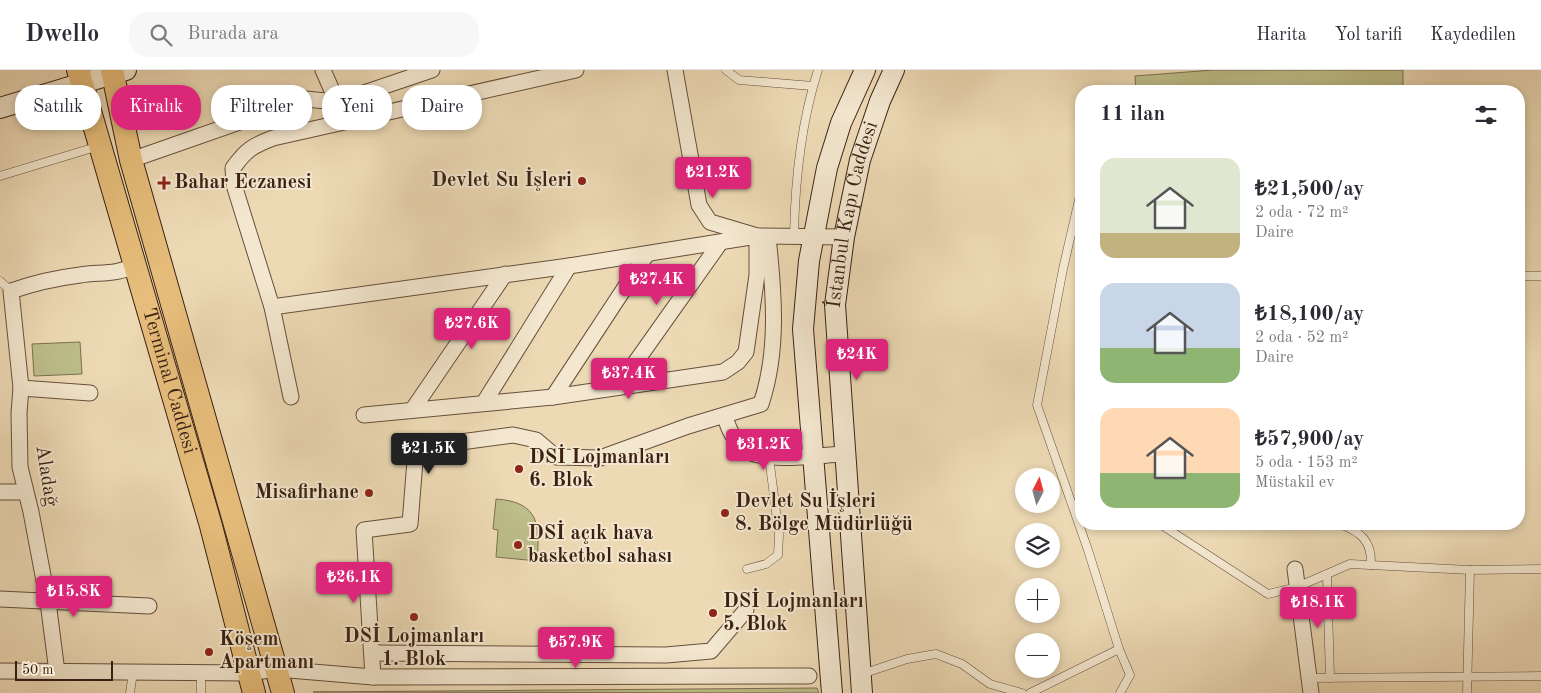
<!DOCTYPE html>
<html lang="tr">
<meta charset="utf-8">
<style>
body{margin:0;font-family:"Old Standard TT",serif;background:#f7f7f7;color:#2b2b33;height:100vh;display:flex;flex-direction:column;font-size:19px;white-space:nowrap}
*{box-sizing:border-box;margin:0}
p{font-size:16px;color:#7c7c81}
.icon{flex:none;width:28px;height:28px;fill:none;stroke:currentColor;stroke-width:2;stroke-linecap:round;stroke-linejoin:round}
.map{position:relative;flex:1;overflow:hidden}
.panel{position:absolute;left:1075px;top:15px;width:450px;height:445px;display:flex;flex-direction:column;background:#fff;border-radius:20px;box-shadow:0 2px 8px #0003}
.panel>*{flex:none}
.hud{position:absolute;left:15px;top:15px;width:475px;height:45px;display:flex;gap:10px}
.needle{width:32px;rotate:6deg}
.tools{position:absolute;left:1015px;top:398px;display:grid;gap:10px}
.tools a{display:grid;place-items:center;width:45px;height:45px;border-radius:50%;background:#fff;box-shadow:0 2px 8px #0003;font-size:25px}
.scale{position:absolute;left:15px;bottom:12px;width:98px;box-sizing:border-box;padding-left:5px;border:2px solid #3a2114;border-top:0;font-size:14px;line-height:18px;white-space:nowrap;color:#3a2114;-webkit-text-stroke:4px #f3e7cf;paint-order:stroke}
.price{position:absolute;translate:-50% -42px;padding:0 11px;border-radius:5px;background:#db2777;color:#fff;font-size:16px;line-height:32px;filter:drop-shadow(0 1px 2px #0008)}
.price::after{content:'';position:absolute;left:50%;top:30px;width:15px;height:11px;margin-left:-8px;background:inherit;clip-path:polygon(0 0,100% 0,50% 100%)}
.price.current{background:#222;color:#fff}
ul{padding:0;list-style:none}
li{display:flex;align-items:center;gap:15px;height:125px;padding:0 25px}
li span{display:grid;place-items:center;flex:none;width:140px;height:100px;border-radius:15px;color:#555}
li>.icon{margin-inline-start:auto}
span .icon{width:60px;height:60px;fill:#fffc;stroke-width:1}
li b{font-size:21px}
h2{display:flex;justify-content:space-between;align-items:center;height:60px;padding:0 25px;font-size:21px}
.tag{padding:0 18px;border-radius:20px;background:#fff;box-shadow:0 2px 8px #0003;font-size:18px;line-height:45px}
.tag.current{background:#db2777;color:#fff}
header{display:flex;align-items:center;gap:30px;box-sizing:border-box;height:70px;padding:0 25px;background:#fff;border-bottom:1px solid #e1e1e2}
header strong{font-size:24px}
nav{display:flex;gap:28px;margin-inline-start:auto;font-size:18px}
.search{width:350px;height:45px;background:#f7f7f7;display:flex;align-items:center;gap:12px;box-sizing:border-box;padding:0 18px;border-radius:20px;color:#7c7c81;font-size:19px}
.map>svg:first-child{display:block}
.green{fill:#bdbe8a;stroke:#7c704f}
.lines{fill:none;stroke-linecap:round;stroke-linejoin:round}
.lane-casing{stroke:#674f3c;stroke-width:9}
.street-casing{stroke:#674f3c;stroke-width:17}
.secondary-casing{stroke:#3a2114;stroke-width:22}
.primary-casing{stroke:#3a2114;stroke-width:24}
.lane{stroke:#f3e7cf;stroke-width:8}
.street{stroke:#f3e7cf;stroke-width:15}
.secondary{stroke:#f3e7cf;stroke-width:20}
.primary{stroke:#e6bd7a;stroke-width:22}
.poi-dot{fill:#8f2418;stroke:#f3e7cf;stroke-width:2}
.labels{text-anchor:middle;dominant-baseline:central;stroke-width:4;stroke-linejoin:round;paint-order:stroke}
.poi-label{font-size:20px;font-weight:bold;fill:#3a2114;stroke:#f3e7cf;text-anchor:start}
.street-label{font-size:20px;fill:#3a2114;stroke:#f3e7cf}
</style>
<header>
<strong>Dwello</strong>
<div class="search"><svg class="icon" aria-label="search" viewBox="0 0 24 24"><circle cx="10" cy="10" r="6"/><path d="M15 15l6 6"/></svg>Burada ara</div>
<nav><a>Harita</a><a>Yol tarifi</a><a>Kaydedilen</a></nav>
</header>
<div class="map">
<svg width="1541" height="623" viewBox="0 0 1541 623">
<rect width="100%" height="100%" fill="#eddab5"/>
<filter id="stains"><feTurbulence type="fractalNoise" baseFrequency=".004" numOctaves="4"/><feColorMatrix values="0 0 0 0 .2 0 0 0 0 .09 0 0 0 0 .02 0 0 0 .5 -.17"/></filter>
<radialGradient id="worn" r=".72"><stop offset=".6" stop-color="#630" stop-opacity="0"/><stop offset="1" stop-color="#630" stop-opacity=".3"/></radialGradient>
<g class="green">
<polygon points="1213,0 1403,0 1403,21 1136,21 1135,6"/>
<polygon points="80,272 82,304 34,306 32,274"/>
<path d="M 496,429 C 540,432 540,456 537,491 L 496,487 L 498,460 L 493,459 Z"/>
<polygon points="817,618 819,623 313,622"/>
</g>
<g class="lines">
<defs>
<g id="lane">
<polyline points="726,0 739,10 813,16"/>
<polyline points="0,106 99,76"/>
<path d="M 794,166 C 795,110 801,53 818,0"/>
<polyline points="1519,206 1541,206"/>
<polyline points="0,211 11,221"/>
<polyline points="1160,454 1268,524 1297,517 1350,494 1470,500 1541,499"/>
<path d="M 1340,454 C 1361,462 1372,471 1371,495"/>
<polyline points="747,499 766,494 778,485 779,465 769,387"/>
<polyline points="1327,504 1330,608"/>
<polyline points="1119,579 1130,605 1120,623"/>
<polyline points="862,604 907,589 936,584 962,594 990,614 1022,623"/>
<polyline points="1310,608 1541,606"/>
<polyline points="130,623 133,602"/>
<polyline points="201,623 201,603"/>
<polyline points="1030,623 1119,579 1088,480 1037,335 1063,199 1081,121"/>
<polyline points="1467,623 1470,500"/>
</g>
<g id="street">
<polyline points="323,0 337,32"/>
<polyline points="675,0 699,135 710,152 757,166 844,167"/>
<polyline points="131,90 305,29 337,32 432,0"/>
<polyline points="272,237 569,196 757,166 757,205 746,282 738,292 723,302 553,327 364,345"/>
<polyline points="618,317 720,173"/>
<polyline points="21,318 90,323"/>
<path d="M 291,327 L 272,237 L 234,115 L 233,98 C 246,80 252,76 273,68 L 576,0"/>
<polyline points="553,327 647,184"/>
<polyline points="485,331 569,196"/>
<polyline points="413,339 505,204"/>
<path d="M 725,345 C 727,357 736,375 747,381 C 770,393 818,385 844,384"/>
<polyline points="0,422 25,422"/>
<polyline points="1295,499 1311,623"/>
<polyline points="0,529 149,536"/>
<polyline points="373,583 666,585 711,581 746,540"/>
<polyline points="0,601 249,603 277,599 373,607 809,606"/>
<path d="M 57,602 L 48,532 L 31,442 L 20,397 L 19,343 L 21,318 L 11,221 C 34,213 56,208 80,205 C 99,202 116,205 134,196"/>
<path d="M 373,607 L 364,460 L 410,454 L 416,378 L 513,365 L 536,370 L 556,387 L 600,388 L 688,356 L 761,334 C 779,281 774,222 768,167"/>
</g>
<g id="secondary">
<polyline points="0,38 126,0"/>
<polyline points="832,623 803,259 809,191 827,98 841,53 865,0"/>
<path id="s1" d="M 862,623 L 835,235 L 844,167 L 860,90 L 880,31 L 894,0"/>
</g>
<g id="primary">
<path id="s2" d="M 78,0 L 211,456 L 254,623"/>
<polyline points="112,0 131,90 283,623"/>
</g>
</defs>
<use href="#lane" class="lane-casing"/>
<use href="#street" class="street-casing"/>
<use href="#secondary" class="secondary-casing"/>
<use href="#primary" class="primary-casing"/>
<use href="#lane" class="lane"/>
<use href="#street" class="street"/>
<use href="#secondary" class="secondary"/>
<use href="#primary" class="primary"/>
</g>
<g class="poi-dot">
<circle cx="582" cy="111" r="5"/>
<path d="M161.5 105.5h5v5h5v5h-5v5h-5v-5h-5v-5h5z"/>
<circle cx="519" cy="399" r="5"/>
<circle cx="369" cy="423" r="5"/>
<circle cx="725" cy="443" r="5"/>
<circle cx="518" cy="475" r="5"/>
<circle cx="713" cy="543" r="5"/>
<circle cx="414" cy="547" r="5"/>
<circle cx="209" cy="582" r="5"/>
</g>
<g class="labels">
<g class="poi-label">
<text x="572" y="111" text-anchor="end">Devlet Su İşleri</text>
<text x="174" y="113">Bahar Eczanesi</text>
<text x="529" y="388">DSİ Lojmanları<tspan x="529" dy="23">6. Blok</tspan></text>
<text x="359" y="423" text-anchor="end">Misafirhane</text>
<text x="735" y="432">Devlet Su İşleri<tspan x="735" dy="23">8. Bölge Müdürlüğü</tspan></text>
<text x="528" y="464">DSİ açık hava<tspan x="528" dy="23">basketbol sahası</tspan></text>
<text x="723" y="532">DSİ Lojmanları<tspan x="723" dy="23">5. Blok</tspan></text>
<text x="414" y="567" text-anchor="middle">DSİ Lojmanları<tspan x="414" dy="23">1. Blok</tspan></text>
<text x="219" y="570">Köşem<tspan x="219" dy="23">Apartmanı</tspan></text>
</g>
<g class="street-label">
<text stroke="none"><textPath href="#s1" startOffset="481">İstanbul Kapı Caddesi</textPath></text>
<text stroke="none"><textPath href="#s2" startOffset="324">Terminal Caddesi</textPath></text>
<text transform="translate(46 406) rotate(81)">Aladağ</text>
</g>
</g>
<rect width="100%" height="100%" filter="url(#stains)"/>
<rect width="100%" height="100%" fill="url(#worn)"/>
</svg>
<div class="tools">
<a><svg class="needle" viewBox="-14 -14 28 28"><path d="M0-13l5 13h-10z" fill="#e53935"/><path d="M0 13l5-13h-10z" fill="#7c7c81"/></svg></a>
<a><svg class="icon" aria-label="layers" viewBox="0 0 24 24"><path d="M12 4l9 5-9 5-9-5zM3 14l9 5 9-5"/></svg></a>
<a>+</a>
<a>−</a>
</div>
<div class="scale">50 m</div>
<b class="price" style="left:713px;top:129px">₺21.2K</b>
<b class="price" style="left:657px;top:236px">₺27.4K</b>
<b class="price" style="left:472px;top:280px">₺27.6K</b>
<b class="price" style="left:857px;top:311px">₺24K</b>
<b class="price" style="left:629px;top:330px">₺37.4K</b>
<b class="price" style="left:764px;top:401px">₺31.2K</b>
<b class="price current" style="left:429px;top:405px">₺21.5K</b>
<b class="price" style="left:354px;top:534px">₺26.1K</b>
<b class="price" style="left:74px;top:548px">₺15.8K</b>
<b class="price" style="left:1318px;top:559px">₺18.1K</b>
<b class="price" style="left:576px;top:599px">₺57.9K</b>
<div class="hud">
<a class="tag">Satılık</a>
<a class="tag current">Kiralık</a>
<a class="tag">Filtreler</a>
<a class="tag">Yeni</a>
<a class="tag">Daire</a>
</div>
<section class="panel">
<h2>11 ilan<svg class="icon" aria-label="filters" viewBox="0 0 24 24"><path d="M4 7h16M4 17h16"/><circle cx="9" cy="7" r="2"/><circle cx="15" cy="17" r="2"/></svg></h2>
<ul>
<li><span style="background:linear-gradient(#dfe7d0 75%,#c2b280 0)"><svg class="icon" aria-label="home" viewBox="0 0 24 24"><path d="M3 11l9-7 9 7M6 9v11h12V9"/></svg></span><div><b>₺21,500/ay</b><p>2 oda · 72 m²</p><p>Daire</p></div></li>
<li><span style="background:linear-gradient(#c9d6e8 65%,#8fb573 0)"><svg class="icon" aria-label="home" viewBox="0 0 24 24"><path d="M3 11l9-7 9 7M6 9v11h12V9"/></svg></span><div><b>₺18,100/ay</b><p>2 oda · 52 m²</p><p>Daire</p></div></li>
<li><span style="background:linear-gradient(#ffd9b3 65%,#8fb573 0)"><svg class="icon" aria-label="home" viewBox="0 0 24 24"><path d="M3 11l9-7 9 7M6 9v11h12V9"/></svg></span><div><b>₺57,900/ay</b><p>5 oda · 153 m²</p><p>Müstakil ev</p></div></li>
</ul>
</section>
</div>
